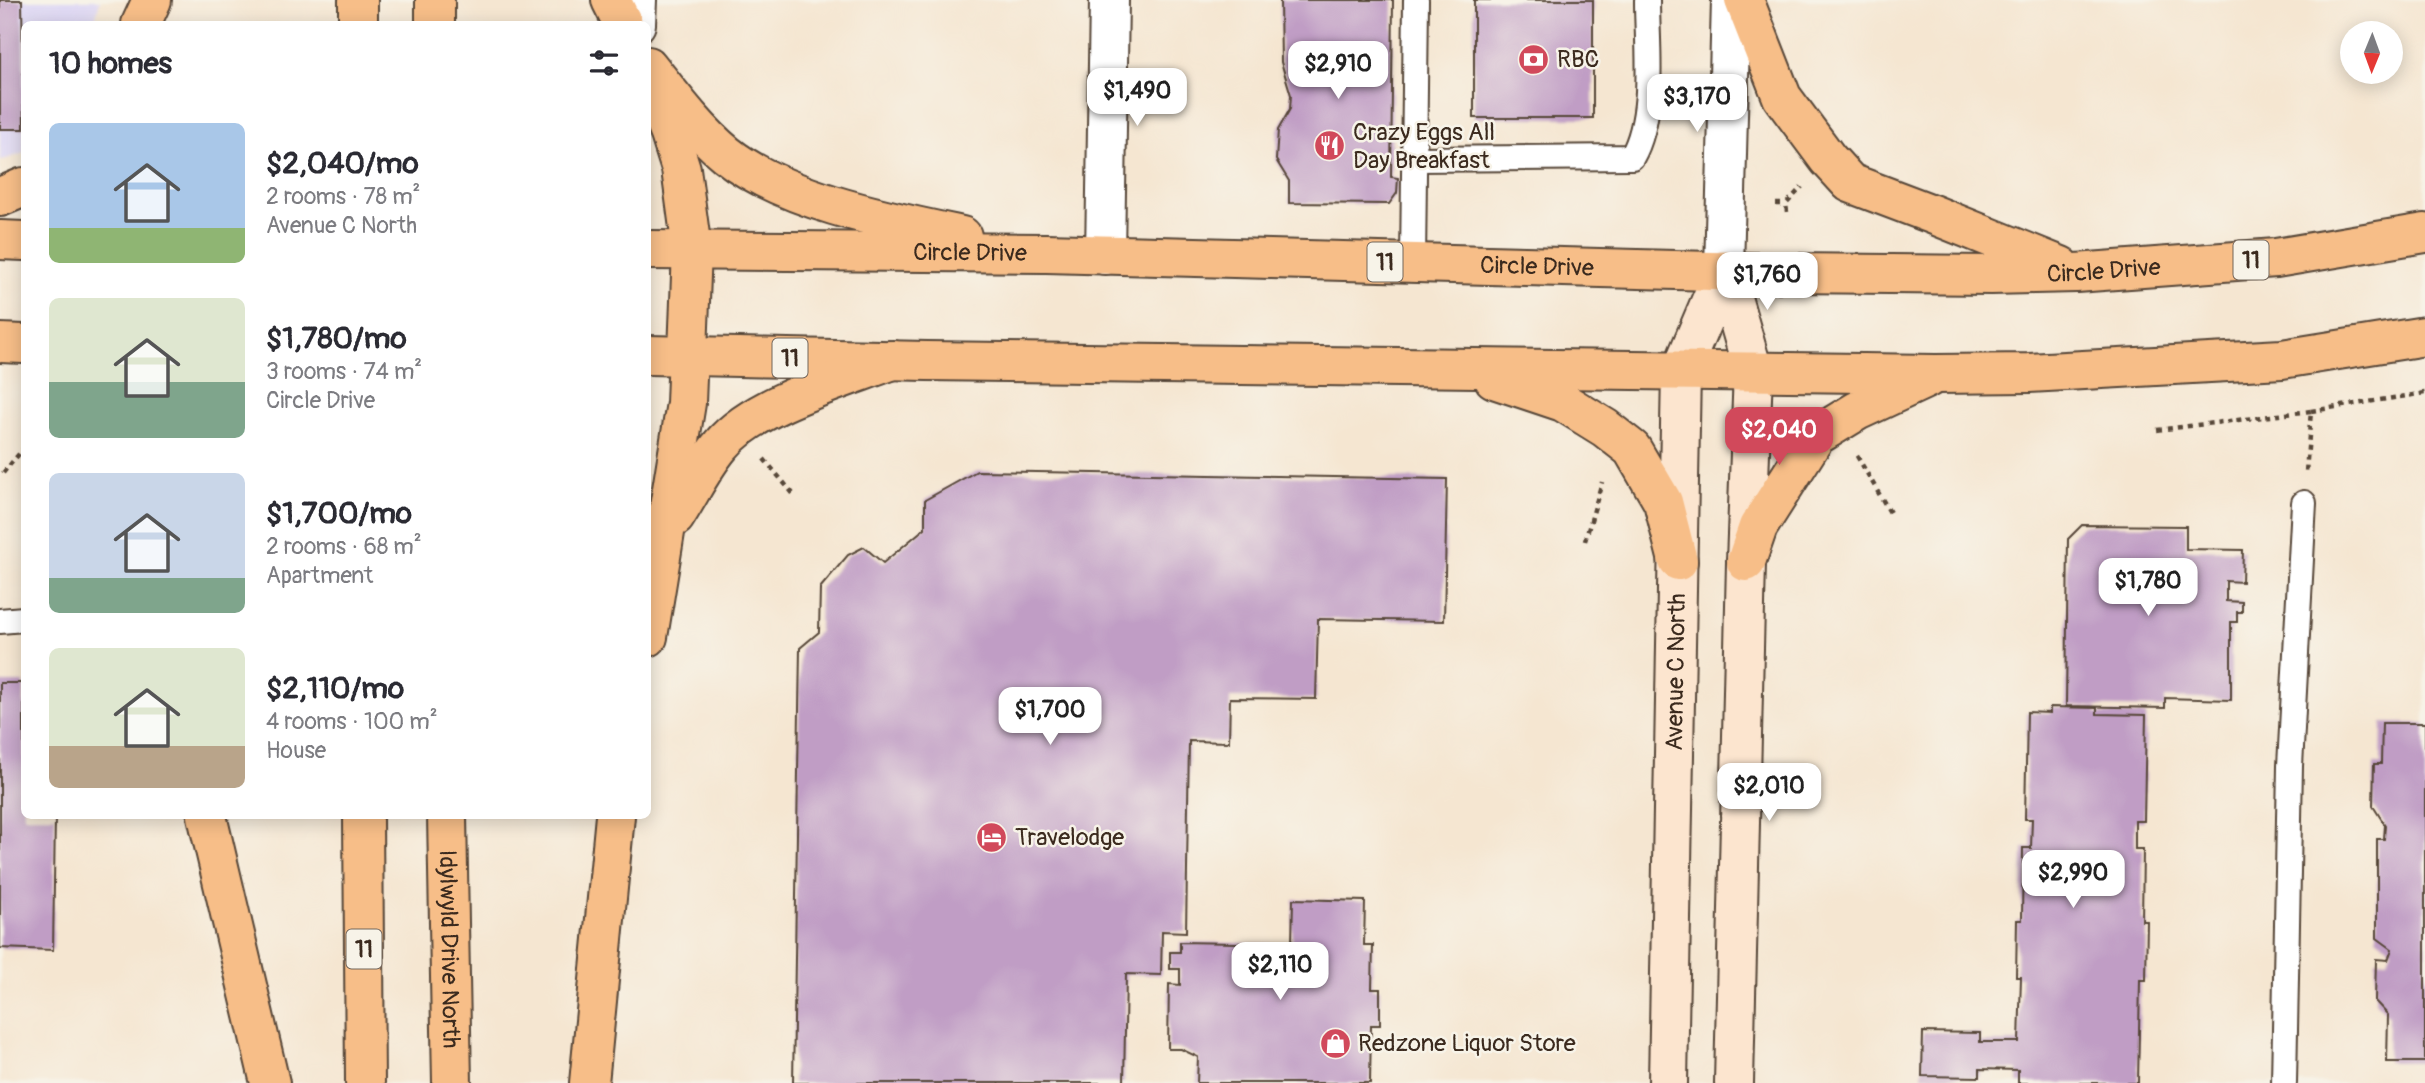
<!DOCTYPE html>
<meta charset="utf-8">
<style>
body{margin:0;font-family:Pangolin,sans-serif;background:#f2f2f3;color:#2b2b33;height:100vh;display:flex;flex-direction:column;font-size:26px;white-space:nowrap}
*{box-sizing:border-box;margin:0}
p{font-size:23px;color:#7c7c81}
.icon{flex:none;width:38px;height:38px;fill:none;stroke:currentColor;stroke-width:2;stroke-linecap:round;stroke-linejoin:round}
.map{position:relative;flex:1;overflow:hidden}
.details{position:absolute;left:21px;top:21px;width:630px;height:798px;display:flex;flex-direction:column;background:#fff;border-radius:10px;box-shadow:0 4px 18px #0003}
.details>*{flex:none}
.needle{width:46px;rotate:181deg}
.buttons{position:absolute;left:2340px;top:21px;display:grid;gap:14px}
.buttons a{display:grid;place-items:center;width:63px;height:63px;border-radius:50%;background:#fff;box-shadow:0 4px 18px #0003;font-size:35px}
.price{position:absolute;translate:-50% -60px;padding:0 16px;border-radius:14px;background:#fff;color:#222;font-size:23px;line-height:46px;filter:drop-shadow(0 2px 4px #0008)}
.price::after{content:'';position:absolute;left:50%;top:42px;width:21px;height:16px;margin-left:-10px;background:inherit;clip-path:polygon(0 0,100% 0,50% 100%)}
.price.active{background:#d1495b;color:#fff}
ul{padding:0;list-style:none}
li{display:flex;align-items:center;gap:21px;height:175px;padding:0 28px}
li span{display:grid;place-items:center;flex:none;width:196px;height:140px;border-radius:10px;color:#555}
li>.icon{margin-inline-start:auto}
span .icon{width:84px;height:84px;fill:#fffc;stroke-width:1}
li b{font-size:30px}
h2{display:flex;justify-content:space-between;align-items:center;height:84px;padding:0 28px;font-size:30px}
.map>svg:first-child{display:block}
.built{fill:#dcd5f6}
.building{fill:#c09dc5}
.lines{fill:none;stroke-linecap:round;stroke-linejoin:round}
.service-casing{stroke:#574639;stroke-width:28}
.minor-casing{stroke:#574639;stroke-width:42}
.secondary-casing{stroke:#574639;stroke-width:42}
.trunk-casing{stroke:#574639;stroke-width:42}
.motorway-casing{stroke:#574639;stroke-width:42}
.path{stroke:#574639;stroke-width:4.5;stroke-dasharray:5 5;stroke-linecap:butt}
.service{stroke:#fff;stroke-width:24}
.minor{stroke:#fff;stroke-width:38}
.secondary{stroke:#fce5cf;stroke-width:38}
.trunk{stroke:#f7be88;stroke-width:38}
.motorway{stroke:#f7be88;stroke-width:38}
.labels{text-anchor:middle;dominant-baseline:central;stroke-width:5;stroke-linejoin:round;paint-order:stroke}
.shield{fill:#f7f3e8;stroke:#73665b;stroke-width:2}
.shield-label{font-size:23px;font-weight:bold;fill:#3b2a1e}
.poi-label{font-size:24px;fill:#3b2a1e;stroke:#f7f3e8;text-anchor:start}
.street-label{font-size:24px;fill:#3b2a1e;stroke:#f7f3e8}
</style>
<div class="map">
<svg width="2425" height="1083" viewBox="0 0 2425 1083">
<rect width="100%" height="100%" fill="#f7f3e8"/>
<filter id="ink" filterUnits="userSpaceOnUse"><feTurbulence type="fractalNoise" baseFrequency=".0143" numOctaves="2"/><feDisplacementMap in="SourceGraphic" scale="14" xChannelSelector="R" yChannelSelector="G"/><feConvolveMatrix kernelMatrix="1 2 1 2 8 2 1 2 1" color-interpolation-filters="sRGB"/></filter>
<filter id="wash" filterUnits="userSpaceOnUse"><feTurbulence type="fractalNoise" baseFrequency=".00686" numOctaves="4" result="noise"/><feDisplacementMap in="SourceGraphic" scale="28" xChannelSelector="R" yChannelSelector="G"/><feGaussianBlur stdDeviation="1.57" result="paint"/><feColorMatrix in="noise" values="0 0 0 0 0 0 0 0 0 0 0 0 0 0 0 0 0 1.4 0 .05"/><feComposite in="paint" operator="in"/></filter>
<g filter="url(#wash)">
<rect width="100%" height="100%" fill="#f5e6d1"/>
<polygon class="built" points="0,0 100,0 94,24 24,24 24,153 0,161"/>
<g id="blocks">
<g class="building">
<polygon points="0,0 22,0 24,129 0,129"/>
<polygon points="1280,0 1393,0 1391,177 1398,178 1397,193 1389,204 1289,203 1289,181 1276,160 1278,130 1290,109 1291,95 1281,62"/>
<rect x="1474" y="0" width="119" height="118"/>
<polygon points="977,471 1447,479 1444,621 1318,619 1316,699 1230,698 1229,742 1189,741 1186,932 1162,931 1161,975 1126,974 1124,1083 793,1083 800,648 819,632 820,588 848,555 864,547 883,563 925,528 925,500"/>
<polygon points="2082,525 2186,526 2186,549 2243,550 2242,582 2226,581 2226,601 2242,602 2242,612 2237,612 2237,622 2231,622 2231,700 2165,698 2165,708 2066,706 2068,539"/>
<polygon points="0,683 24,683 24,816 55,816 53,950 0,948"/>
<polygon points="2050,707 2097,708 2097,714 2146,715 2144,821 2135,821 2135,849 2143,849 2142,921 2147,921 2146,980 2140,980 2138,1083 2018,1083 2018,1070 1980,1069 1980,1077 1922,1076 1923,1032 1980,1033 1980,1042 2019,1042 2021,977 2016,977 2017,920 2022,920 2023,848 2031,848 2032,819 2025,819 2027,712 2050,713"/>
<polygon points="2382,723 2425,723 2425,1062 2387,1062 2388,1015 2375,1001 2376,959 2388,960 2392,949 2377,938 2377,839 2384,839 2385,825 2373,806 2374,764 2381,764"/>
<polygon points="1293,899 1365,901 1364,945 1373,945 1372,989 1380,989 1380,1025 1371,1025 1370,1083 1197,1083 1198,1057 1181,1049 1168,1049 1169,984 1180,985 1180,969 1170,969 1170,952 1180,952 1180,942 1292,944"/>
</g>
</g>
</g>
<g filter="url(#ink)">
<use href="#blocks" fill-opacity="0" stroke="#574639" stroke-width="2"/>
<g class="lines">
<defs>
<g id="service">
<path d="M 1414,159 L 1632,157 C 1656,114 1647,48 1647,0"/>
<polyline points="1413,262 1416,0"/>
<polyline points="0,621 24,619"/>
<polyline points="2284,1083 2290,766 2304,503"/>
</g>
<g id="minor">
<polyline points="636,24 637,0"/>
<polyline points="1105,255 1109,0"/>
<polyline points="1724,270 1731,0"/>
</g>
<g id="secondary">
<polyline points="1724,270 1753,371 1746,562 1734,1083"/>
<path id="s1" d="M 1668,1083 L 1681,371 L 1724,270"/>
</g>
<g id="trunk">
<polyline points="1744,0 1782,97 1828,159 1850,183 1932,214 2061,266"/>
<path d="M 648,66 C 672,96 696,129 726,154 C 783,200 890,221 962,236"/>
<polyline points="0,240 24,241"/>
<path id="s2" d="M 648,250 L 1046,253 L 1789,273 L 1991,275 L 2076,273 L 2276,258 L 2425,233"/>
<polyline points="0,343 24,344"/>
<polyline points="648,355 927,361 1936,374 2029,373 2282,359 2425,336"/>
<polyline points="1494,379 1563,402 1605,428 1632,449 1663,502 1678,561"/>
<polyline points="1746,562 1758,527 1816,436 1857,411 1928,378"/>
</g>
<g id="motorway">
<polyline points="435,0 435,24"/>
<polyline points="611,0 623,24"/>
<polyline points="141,24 152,0"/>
<polyline points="358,24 358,0"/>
<polyline points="648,79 670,134 681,169 692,250 686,403 648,637"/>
<polyline points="0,197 24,187"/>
<path d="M 675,517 C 690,494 703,466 721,445 C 754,404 844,379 893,360"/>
<polyline points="207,816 270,1083"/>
<polyline points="363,816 365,1083"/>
<path id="s3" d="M 447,816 L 452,1083"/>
<polyline points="589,1083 615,816"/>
</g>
</defs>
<use href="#service" class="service-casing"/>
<use href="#minor" class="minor-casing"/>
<use href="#secondary" class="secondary-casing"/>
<use href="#trunk" class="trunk-casing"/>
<use href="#motorway" class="motorway-casing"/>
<g class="path">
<polyline points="1776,204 1786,204"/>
<polyline points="1787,212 1786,204 1802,187"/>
<polyline points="2311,411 2425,393"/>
<polyline points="2157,430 2311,411 2306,472"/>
<polyline points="1857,456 1892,516"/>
<polyline points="764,459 795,496"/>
<polyline points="3,473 24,448"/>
<polyline points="1585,541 1602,482"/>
</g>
<use href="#service" class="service"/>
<use href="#minor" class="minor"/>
<use href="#secondary" class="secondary"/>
<use href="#trunk" class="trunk"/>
<use href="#motorway" class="motorway"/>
</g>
</g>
<defs>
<symbol id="bank-disc" viewBox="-11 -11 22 22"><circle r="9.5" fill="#d1495b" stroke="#f7f3e8"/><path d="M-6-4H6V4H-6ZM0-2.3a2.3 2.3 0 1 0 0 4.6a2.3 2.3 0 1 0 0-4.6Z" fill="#fff"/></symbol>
<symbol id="restaurant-disc" viewBox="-11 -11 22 22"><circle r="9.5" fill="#d1495b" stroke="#f7f3e8"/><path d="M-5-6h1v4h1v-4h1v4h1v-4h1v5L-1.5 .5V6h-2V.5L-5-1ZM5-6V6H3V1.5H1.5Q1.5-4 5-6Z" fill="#fff"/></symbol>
<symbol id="hotel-disc" viewBox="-11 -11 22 22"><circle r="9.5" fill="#d1495b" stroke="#f7f3e8"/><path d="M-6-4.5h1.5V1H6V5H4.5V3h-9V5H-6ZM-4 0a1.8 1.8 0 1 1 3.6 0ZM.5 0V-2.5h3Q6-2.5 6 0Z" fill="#fff"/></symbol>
<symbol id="shop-disc" viewBox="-11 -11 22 22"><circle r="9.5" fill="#d1495b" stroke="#f7f3e8"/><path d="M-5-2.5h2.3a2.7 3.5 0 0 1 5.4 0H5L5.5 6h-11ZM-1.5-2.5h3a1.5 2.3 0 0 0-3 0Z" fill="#fff"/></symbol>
</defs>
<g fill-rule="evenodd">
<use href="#bank-disc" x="1516" y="42" width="35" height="35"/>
<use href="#restaurant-disc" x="1312" y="128" width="35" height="35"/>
<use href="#hotel-disc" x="974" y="820" width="35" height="35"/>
<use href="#shop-disc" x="1318" y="1026" width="35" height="35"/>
</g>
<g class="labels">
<g class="shield">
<rect x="2233.5" y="240.5" width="35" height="39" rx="5"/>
<rect x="1367.5" y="242.5" width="35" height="39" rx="5"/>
<rect x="772.5" y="338.5" width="35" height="39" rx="5"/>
<rect x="346.5" y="929.5" width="35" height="39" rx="5"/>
</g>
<g class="shield-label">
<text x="2251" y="260">11</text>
<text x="1385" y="262">11</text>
<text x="790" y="358">11</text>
<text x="364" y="949">11</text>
</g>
<g class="poi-label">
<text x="1557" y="59">RBC</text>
<text x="1353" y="132">Crazy Eggs All<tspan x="1353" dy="28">Day Breakfast</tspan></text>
<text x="1015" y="837">Travelodge</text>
<text x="1358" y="1043">Redzone Liquor Store</text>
</g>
<g class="street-label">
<text stroke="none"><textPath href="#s2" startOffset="322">Circle Drive</textPath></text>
<text stroke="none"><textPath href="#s2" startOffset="889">Circle Drive</textPath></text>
<text stroke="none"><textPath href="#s2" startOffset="1456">Circle Drive</textPath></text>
<text stroke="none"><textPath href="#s1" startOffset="411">Avenue C North</textPath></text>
<text stroke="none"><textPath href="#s3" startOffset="133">Idylwyld Drive North</textPath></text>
</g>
</g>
</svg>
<div class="buttons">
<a><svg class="needle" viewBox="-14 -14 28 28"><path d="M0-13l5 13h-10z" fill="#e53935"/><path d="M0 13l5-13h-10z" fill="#7c7c81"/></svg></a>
</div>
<b class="price" style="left:1338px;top:101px">$2,910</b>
<b class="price" style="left:1137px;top:128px">$1,490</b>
<b class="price" style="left:1697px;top:134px">$3,170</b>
<b class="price" style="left:1767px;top:312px">$1,760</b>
<b class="price active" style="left:1779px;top:467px">$2,040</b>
<b class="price" style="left:2148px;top:618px">$1,780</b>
<b class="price" style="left:1050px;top:747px">$1,700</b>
<b class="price" style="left:1769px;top:823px">$2,010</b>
<b class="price" style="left:2073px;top:910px">$2,990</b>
<b class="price" style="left:1280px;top:1002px">$2,110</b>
<section class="details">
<h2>10 homes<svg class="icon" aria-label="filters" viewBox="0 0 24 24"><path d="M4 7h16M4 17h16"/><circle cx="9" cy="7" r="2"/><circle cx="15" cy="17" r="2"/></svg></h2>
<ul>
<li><span style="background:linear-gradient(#a9c7e8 75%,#8fb573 0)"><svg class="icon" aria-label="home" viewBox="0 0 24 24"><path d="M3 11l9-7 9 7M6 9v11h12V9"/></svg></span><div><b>$2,040/mo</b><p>2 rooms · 78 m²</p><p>Avenue C North</p></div></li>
<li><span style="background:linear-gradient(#dfe7d0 60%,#7fa58c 0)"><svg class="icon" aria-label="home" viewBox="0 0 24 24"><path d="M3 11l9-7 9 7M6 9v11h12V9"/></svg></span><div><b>$1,780/mo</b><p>3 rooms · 74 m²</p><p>Circle Drive</p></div></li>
<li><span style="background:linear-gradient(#c9d6e8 75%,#7fa58c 0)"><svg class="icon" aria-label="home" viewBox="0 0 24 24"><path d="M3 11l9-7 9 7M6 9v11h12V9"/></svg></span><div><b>$1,700/mo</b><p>2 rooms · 68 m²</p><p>Apartment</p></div></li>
<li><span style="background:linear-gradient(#dfe7d0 70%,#b9a48a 0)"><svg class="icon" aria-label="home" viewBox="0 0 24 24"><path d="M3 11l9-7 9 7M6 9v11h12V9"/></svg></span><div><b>$2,110/mo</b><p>4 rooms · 100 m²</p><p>House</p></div></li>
</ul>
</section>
</div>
